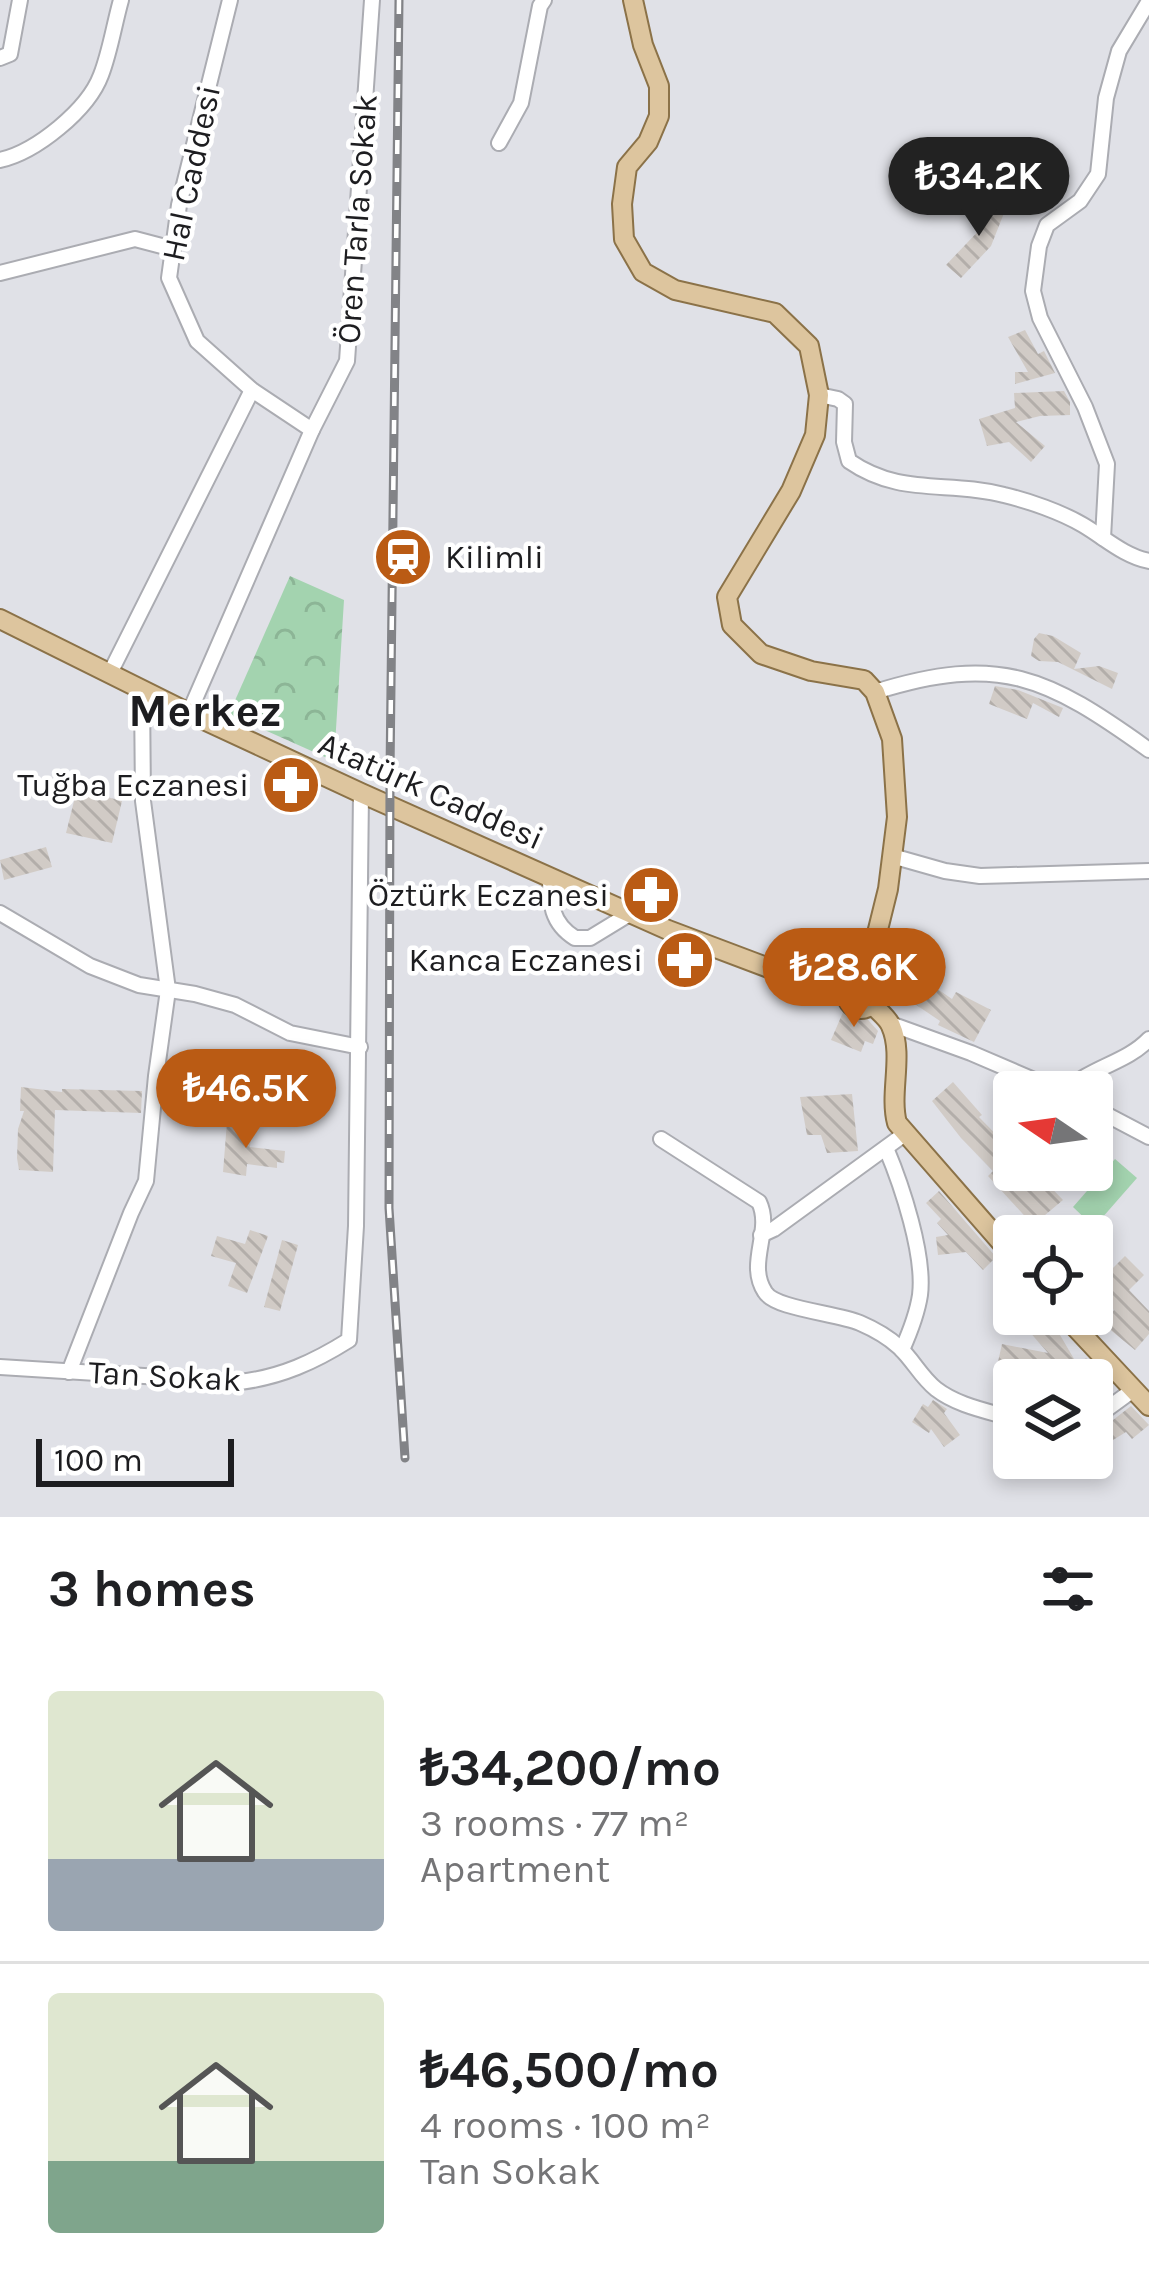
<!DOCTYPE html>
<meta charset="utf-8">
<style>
body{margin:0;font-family:Karla,sans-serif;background:#f2f2f2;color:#202124;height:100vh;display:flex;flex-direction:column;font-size:45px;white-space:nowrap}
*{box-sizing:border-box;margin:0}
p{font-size:39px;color:#757577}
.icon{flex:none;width:66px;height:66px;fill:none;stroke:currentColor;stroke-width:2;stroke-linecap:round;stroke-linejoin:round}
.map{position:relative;height:1517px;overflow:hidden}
.panel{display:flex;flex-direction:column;background:#fff;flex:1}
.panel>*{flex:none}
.needle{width:78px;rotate:283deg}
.tools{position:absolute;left:993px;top:1071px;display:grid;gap:24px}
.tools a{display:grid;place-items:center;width:120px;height:120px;border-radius:12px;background:#fff;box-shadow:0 6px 18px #0003;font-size:60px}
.scale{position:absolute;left:36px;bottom:30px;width:198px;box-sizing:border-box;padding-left:12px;border:6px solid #1d1d20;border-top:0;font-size:33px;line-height:42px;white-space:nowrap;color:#1d1d20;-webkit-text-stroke:9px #fff;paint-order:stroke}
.price{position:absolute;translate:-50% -102px;padding:0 27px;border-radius:42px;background:#ba5b14;color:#fff;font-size:39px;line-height:78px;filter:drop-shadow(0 3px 6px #0008)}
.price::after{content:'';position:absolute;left:50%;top:72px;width:36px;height:27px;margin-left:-18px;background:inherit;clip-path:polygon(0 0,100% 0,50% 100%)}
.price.selected{background:#222;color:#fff}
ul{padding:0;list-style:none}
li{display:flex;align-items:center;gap:36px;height:300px;padding:0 48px}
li+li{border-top:3px solid #e0e0e0}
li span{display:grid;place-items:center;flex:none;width:336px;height:240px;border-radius:12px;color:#555}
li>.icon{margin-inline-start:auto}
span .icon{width:144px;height:144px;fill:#fffc;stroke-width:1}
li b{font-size:51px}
h2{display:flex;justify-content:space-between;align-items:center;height:144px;padding:0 48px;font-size:51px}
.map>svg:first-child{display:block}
.park{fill:url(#park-crowns)}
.garden{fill:#a3d3af}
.building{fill:url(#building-back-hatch)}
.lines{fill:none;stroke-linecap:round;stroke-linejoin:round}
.minor-casing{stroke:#abacb2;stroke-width:18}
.major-casing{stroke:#8b7248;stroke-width:22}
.minor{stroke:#fff;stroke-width:14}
.major{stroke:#ddc59e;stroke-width:18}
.rail-casing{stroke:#828387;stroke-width:9}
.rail{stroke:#fff;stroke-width:4.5;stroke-dasharray:14;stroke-linecap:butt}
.labels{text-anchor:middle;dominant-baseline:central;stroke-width:9;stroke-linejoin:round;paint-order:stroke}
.street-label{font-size:33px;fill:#1d1d20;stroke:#fff}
.poi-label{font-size:33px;fill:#1d1d20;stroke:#fff;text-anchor:end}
.district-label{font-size:45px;font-weight:bold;fill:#1d1d20;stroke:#fff}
</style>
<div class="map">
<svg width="1149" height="1517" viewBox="0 0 1149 1517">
<defs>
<pattern id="park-crowns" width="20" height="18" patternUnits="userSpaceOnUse" patternTransform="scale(3)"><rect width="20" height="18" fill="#a3d3af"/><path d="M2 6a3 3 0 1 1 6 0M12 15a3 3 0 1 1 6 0" fill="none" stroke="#8cb596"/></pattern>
<pattern id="building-back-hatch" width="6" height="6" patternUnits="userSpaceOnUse" patternTransform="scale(3)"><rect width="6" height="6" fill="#d1cbc6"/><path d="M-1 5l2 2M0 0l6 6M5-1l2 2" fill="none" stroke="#b3aeaa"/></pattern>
</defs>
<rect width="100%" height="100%" fill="#e0e1e7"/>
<polygon class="park" points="290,576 344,600 334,761 229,714"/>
<polygon class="garden" points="1115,1159 1137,1178 1094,1227 1073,1207"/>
<g class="building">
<polygon points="988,199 1006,208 991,246 961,278 946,265 986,223 977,218"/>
<polygon points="1025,330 1038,354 1044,351 1055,373 1015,384 1015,372 1028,372 1008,337"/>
<polygon points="1064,391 1070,402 1070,415 1040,416 1016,422 1045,446 1031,462 1009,442 987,446 979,419 1015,408 1014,393"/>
<polygon points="1039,633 1053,636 1081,653 1074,669 1099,666 1118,673 1112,689 1058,662 1039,661 1031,656 1034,639"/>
<polygon points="995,686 1018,690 1063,708 1059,717 1033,703 1027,719 989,704"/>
<polygon points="77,789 122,801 112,843 66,833"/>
<polygon points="46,847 52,867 4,880 0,860"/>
<polygon points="917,975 952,999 956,992 991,1010 974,1042 938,1025 940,1021 903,996"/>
<polygon points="858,1002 861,1012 878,1031 873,1044 865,1041 861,1052 831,1040 844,1010 854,1008"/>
<polygon points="953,1082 982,1115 979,1117 1014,1153 1014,1170 1034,1170 1063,1200 1033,1225 988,1176 993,1171 961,1138 932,1101"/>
<polygon points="21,1087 62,1092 62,1089 142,1091 141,1113 55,1110 53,1172 19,1170 17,1158 18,1129 24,1111 20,1111"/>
<polygon points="852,1094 858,1151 827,1153 821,1135 807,1135 800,1097"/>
<polygon points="227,1122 252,1124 250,1147 285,1151 284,1163 277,1162 277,1168 247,1164 246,1176 223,1172"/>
<polygon points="939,1191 996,1257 983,1270 966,1252 938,1255 936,1237 948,1235 937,1223 941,1219 926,1203"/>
<polygon points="250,1230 268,1236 247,1293 228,1286 236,1263 211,1256 217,1236 245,1244"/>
<polygon points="282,1240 298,1245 280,1311 264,1307"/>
<polygon points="1125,1256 1144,1275 1129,1290 1149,1311 1149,1334 1135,1350 1102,1323 1114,1310 1092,1288 1092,1261 1105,1276"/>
<polygon points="1014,1300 1014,1314 1042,1314 1060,1335 1077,1364 1086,1358 1111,1392 1092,1406 1092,1380 1053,1380 1059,1376 997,1366 1002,1344 1048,1353 1021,1322 1010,1331 997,1314"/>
<polygon points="933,1400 947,1409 944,1413 960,1435 944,1447 931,1429 929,1433 912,1422 923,1404 928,1407"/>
<polygon points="1131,1406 1149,1425 1132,1439 1126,1432 1092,1453 1092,1431 1113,1420"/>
</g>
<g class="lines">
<defs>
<g id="minor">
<polyline points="230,0 179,205 169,278 197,341 252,390 312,430"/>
<polyline points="0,58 10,54 20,0"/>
<polyline points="499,143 521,103 540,6 544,0"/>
<path d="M 0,160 C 36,152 88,110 101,75 C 110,52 114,25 121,0"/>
<polyline points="0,273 135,239 173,249"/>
<path d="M 819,395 L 838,399 L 845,404 L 844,442 L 849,461 C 901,497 948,480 1004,495 C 1029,501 1061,512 1083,525 C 1105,538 1124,556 1149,561"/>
<polyline points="1103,538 1107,464 1085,407 1040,318 1033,291 1039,246 1047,225 1080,201 1098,174 1106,98 1119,51 1149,1"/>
<polyline points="110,673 252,390"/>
<path d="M 875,692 C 1000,653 1047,677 1149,750"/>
<polyline points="189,713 312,430 347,361 372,0"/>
<polyline points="892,856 945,871 980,876 1149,871"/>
<path d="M 550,877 C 550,903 551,923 575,938 L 590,938 L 631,913"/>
<polyline points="0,913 90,966 139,985 195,994 235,1005 290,1033 360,1047"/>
<polyline points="891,1024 971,1053 1062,1092"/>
<path d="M 1066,1092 C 1089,1067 1125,1064 1149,1039"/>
<polyline points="1092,1107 1149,1137"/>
<path d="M 661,1139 L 759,1202 C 773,1231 746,1263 765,1292 C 775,1309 837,1313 860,1323 C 874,1329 888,1337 899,1347 C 913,1360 921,1377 936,1389 C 958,1406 988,1411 1014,1419"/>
<path d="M 886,1148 C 902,1186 925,1255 920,1295 C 917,1315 910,1332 902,1350"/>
<polyline points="761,1235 774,1229 906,1133"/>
<path d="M 0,1367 L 240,1382 C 281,1377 314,1362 349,1340 L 356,1226 L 361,793"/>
<polyline points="69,1372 131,1213 146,1181 156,1076 168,990 143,801 142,690"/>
<polyline points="1092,1420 1133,1390"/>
</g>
<g id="major">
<polyline points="633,0 643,45 659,86 659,116 648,142 627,167 622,204 624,239 643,272 675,290 775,313 809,346 819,395 815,435 791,491 727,597 732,625 761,654 811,671 864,680 875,692 892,739 897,817 888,889 865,982"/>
<polyline points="0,619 189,713 361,793 668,930 846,997"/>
<circle cx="861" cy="995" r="14"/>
<path d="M 872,1004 C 878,1011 888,1018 891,1026 C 904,1055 889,1093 897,1123 L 1014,1257"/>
<polyline points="1063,1314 1149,1406"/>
</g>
</defs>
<use href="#minor" class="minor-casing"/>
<use href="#major" class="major-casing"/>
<use href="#minor" class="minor"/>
<use href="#major" class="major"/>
<defs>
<polyline id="rail" points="399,0 390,772 389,1208 405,1458"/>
</defs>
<use href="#rail" class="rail-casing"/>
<use href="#rail" class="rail"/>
</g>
<defs>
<symbol id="station-disc" viewBox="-11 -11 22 22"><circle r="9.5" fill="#ba5b14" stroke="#fff"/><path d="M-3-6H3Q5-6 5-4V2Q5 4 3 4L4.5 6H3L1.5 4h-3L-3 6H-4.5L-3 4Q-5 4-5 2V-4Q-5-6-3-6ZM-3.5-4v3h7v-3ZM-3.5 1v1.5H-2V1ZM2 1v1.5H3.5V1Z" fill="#fff"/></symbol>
<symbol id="pharmacy-disc" viewBox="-11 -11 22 22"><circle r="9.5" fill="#ba5b14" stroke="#fff"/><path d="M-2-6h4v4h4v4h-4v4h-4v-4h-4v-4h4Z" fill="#fff"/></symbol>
</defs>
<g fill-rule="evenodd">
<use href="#station-disc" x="370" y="524" width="66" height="66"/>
<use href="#pharmacy-disc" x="258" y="752" width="66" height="66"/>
<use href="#pharmacy-disc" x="618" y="862" width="66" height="66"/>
<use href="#pharmacy-disc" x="652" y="927" width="66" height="66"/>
</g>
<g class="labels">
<g class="street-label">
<text transform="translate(191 173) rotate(-78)">Hal Caddesi</text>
<text transform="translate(357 219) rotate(-86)">Ören Tarla Sokak</text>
<text transform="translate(431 791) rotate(24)">Atatürk Caddesi</text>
<text transform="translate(165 1376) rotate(3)">Tan Sokak</text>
</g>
<g class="poi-label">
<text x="445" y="557" text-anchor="start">Kilimli</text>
<text x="249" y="785">Tuğba Eczanesi</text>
<text x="609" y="895">Öztürk Eczanesi</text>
<text x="643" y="960">Kanca Eczanesi</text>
</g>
<g class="district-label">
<text x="205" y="711">Merkez</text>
</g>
</g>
</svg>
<div class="tools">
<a><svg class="needle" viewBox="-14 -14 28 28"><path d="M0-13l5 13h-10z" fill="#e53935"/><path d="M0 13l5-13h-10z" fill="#757577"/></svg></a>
<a><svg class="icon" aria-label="locate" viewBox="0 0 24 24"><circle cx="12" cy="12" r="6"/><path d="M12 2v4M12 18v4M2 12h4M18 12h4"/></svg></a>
<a><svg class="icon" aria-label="layers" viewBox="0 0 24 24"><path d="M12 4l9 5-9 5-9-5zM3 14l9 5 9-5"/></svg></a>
</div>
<div class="scale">100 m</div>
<b class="price selected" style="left:979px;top:239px">₺34.2K</b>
<b class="price" style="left:854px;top:1030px">₺28.6K</b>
<b class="price" style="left:246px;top:1151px">₺46.5K</b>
</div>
<section class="panel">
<h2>3 homes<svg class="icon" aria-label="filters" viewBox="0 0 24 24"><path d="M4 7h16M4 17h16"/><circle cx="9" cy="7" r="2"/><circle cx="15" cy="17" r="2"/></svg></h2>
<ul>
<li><span style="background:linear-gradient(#dfe7d0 70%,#9aa5b1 0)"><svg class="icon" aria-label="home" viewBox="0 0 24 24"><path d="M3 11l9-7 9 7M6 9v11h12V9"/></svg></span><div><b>₺34,200/mo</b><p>3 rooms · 77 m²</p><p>Apartment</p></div></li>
<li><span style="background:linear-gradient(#dfe7d0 70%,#7fa58c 0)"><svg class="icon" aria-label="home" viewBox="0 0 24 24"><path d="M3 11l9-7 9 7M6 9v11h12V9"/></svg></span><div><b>₺46,500/mo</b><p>4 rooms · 100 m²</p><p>Tan Sokak</p></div></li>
</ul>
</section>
